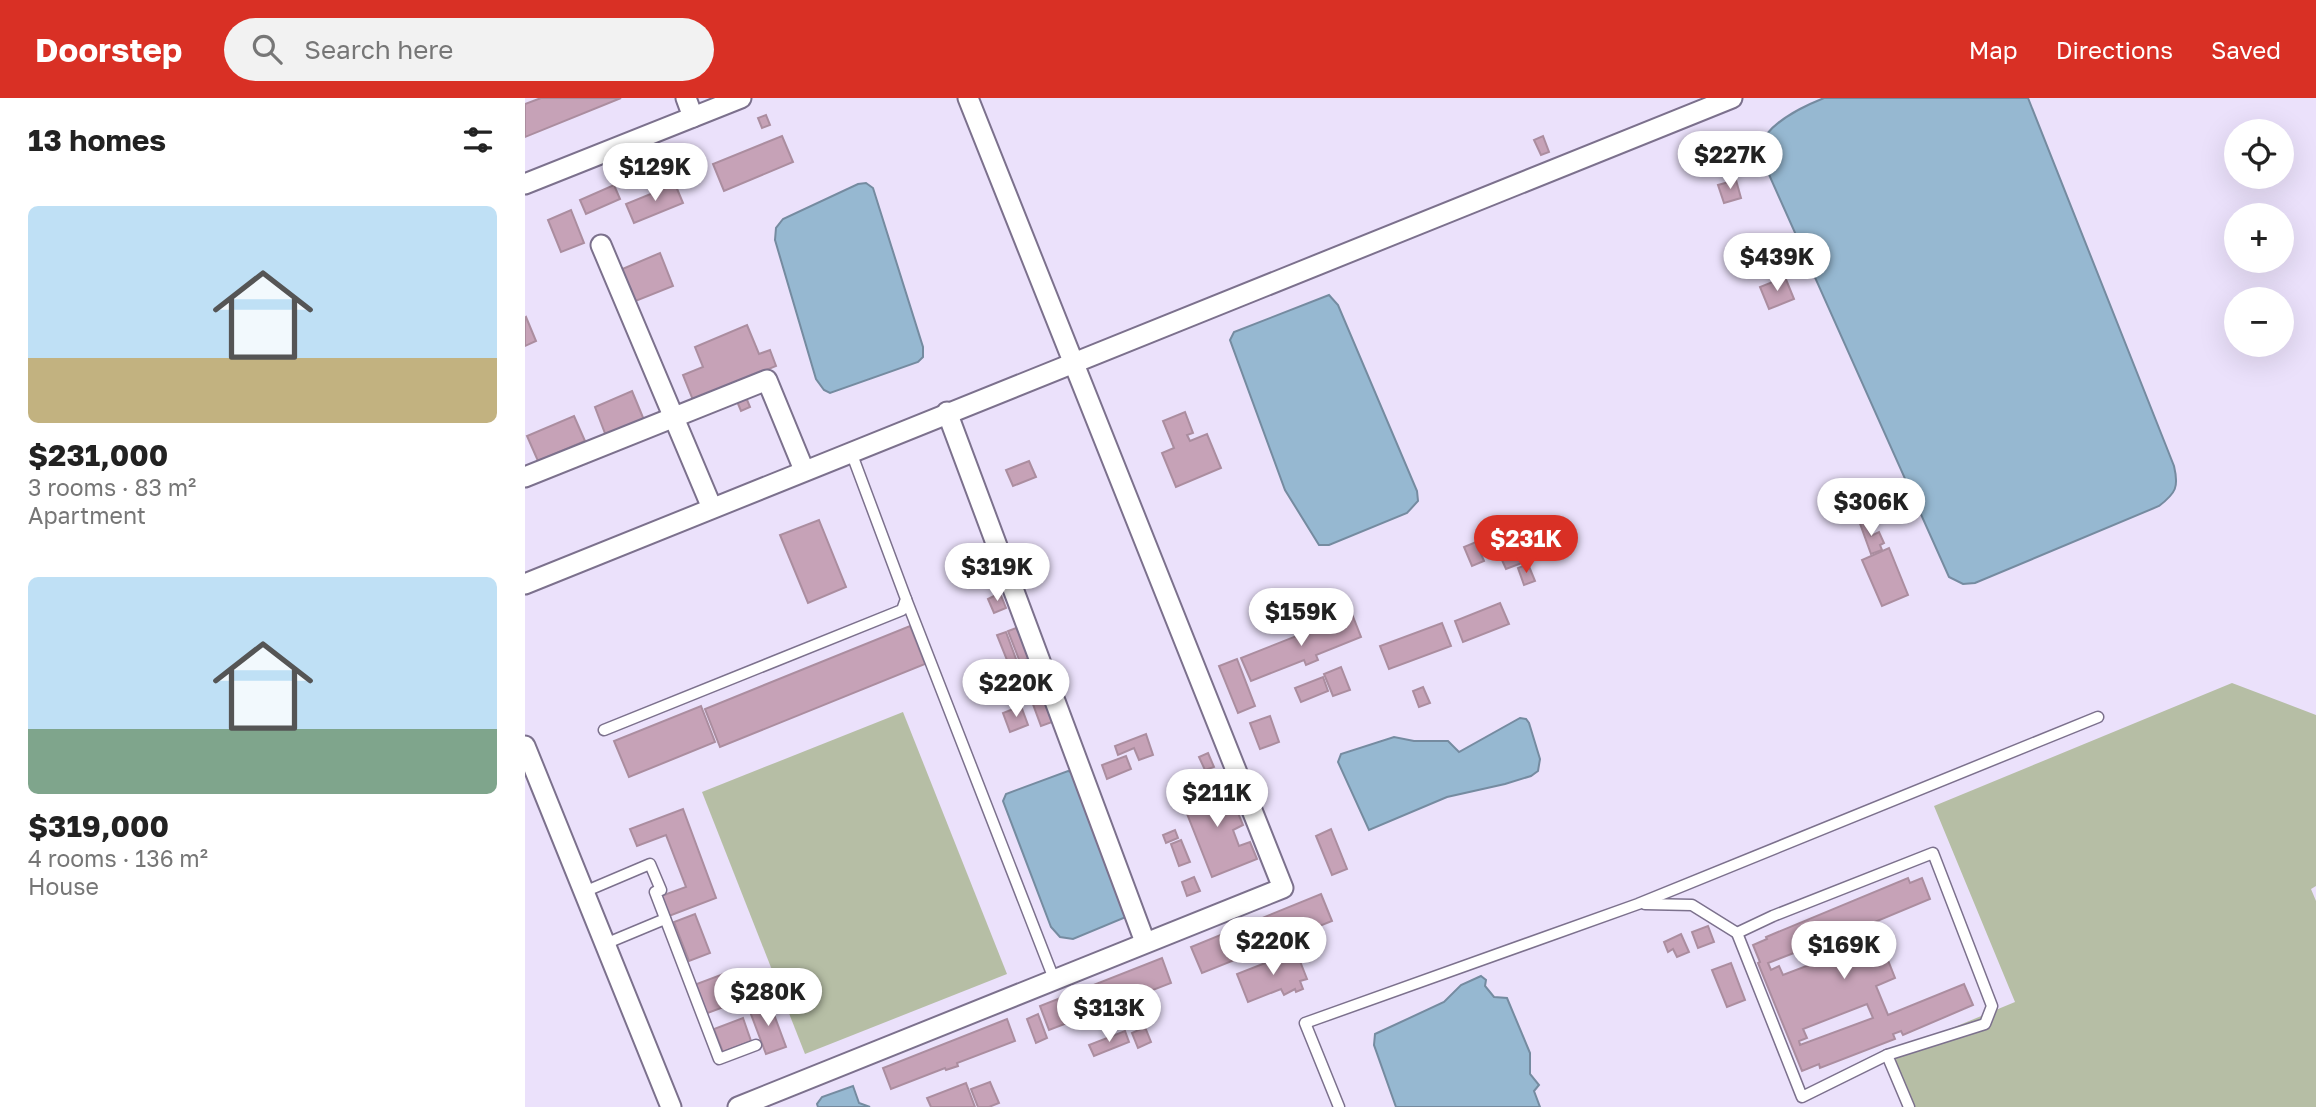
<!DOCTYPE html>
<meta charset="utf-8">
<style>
body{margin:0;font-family:"Golos Text",sans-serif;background:#f2f2f2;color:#222;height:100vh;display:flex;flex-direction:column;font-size:26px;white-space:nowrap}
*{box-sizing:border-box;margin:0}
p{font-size:23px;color:#767676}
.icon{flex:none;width:38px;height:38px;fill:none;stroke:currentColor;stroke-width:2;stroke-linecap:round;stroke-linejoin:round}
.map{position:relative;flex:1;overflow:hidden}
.details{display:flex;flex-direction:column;background:#fff;width:525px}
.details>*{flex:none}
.tools{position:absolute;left:1699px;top:21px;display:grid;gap:14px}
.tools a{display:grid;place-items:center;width:70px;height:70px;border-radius:50%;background:#fff;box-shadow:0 7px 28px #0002;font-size:35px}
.price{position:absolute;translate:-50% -60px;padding:0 16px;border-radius:24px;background:#fff;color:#222;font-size:23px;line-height:46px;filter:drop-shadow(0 2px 4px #0008)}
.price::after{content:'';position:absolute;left:50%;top:42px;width:21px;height:16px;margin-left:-10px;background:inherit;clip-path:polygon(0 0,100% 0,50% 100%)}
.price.active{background:#d93025;color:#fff}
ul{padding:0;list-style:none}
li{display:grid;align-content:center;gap:14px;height:371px;padding:0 28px}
li span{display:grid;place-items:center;height:217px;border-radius:10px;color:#555}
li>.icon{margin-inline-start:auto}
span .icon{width:126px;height:126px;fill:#fffc;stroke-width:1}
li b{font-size:30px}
h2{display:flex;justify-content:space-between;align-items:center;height:84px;padding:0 28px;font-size:30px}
header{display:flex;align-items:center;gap:42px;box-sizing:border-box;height:98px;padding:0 35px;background:#d93025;color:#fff}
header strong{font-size:33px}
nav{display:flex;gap:38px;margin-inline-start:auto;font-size:24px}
.search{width:490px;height:63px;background:#f2f2f2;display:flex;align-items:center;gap:18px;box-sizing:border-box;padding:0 24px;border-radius:38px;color:#767676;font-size:26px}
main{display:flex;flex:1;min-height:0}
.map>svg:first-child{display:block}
.green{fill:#b6bea5}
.water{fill:#96b8d1;stroke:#758ba0;stroke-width:2}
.building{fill:#c6a2b7;stroke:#ab8d9f;stroke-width:2;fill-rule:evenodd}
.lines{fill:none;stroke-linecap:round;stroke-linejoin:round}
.service-casing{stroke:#7c718d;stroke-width:13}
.minor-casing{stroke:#7c718d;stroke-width:23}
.service{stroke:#fff;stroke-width:10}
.minor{stroke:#fff;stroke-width:19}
</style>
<header>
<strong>Doorstep</strong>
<div class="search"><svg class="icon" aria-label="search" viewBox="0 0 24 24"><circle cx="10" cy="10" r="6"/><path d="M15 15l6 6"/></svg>Search here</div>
<nav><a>Map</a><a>Directions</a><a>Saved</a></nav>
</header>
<main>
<section class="details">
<h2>13 homes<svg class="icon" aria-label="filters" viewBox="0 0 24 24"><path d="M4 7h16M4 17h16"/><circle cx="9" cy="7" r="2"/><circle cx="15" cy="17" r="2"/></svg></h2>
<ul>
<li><span style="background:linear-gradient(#bfe0f5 70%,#c2b280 0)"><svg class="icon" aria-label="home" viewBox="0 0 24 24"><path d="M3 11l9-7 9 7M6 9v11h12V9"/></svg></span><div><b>$231,000</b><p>3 rooms · 83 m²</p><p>Apartment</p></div></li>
<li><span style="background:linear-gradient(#bfe0f5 70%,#7fa58c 0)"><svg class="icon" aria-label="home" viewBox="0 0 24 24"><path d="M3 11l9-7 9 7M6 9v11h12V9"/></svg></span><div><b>$319,000</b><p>4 rooms · 136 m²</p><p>House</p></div></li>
</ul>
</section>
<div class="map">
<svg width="1791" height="1009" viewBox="0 0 1791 1009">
<rect width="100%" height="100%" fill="#ebe1fb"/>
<g class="green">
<polygon points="1707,585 1791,617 1791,788 1786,791 1791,803 1791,1009 1384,1009 1362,957 1490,904 1409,708"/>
<polygon points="378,614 482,876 280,956 177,694"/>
</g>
<g class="water">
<path d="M 1299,0 L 1503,0 L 1649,368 C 1654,389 1651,395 1634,408 L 1450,485 L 1438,486 L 1424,479 L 1233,52 C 1241,26 1274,10 1299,0 Z"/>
<polygon points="341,85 348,90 398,249 398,259 393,264 305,295 299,292 291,281 250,142 251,130 258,121 333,86"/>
<polygon points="804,197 813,207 892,393 893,403 882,415 804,447 794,447 760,392 705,242 709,234"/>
<polygon points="995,620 1001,621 1004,625 1015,661 1013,673 1006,678 980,686 922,699 844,732 813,664 816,656 869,639 889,643 923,643 934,654"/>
<polygon points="543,673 547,674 601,819 548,841 535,839 526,829 478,703 481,696"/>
<polygon points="956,878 961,882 960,888 969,899 982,900 1005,955 1005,976 1014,987 1009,993 1015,1009 871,1009 849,947 850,936 919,904 936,887"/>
<polygon points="328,988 334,1005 345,1009 293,1009 292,1006 297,999"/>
</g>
<g class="building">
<polygon points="16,0 96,0 0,39 0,6"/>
<polygon points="241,17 245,27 237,30 233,20"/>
<polygon points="257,38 268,64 199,93 188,66"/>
<polygon points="1018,38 1024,54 1016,57 1009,42"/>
<polygon points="1211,82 1216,100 1199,105 1193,87"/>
<polygon points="150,86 158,105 109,125 101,106"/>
<polygon points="89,87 95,101 61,116 55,102"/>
<polygon points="46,112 59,145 36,154 23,122"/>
<polygon points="135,155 148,188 108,204 95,172"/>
<polygon points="1260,179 1269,201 1244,211 1235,189"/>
<polygon points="1,219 11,243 0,248 0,220"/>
<polygon points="222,227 234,256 245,252 251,268 168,302 158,277 178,269 170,249"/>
<polygon points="107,293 119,322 81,338 70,309"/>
<polygon points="220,297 225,309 216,313 211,301"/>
<polygon points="660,314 668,335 662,337 665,343 682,336 696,370 651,389 637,355 649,350 638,323"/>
<polygon points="49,318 60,343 13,363 2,338"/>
<polygon points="504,363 511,379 488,388 481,372"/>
<polygon points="1337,418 1346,438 1354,434 1359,445 1355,447 1357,452 1346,456 1333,420"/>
<polygon points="294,422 321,489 283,505 255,437"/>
<polygon points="951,444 959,463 947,468 939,449"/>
<polygon points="1364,450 1383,497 1357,508 1337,462"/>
<polygon points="999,454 1002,463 981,471 977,462"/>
<polygon points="1003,466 1010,483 999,487 993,470"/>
<polygon points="475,495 481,510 469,515 463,501"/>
<polygon points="975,505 984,526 938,544 930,523"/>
<polygon points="827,516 836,539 791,557 793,562 781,567 779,562 726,583 716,560"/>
<polygon points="917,525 926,548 864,571 855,548"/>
<polygon points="385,528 400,566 195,649 180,611"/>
<polygon points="494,529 507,559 495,564 483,533"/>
<polygon points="481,534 494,569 486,572 472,537"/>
<polygon points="712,561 730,608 713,615 694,568"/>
<polygon points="816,569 825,592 808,598 799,576"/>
<polygon points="798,579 803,593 776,604 770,590"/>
<polygon points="516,585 530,623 516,628 502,590"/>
<polygon points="898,589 905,605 894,609 888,593"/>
<polygon points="176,608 190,644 104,679 89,643"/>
<polygon points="496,608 503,627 485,634 478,615"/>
<polygon points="745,618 754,644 735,651 725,625"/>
<polygon points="621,636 628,657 614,662 609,650 593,657 590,648"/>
<polygon points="683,655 689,669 680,672 674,659"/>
<polygon points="601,658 606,671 582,681 577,667"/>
<polygon points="698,681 705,697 695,700 701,714 711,710 718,727 708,732 714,748 725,744 732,761 687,779 655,698"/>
<polygon points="158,711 191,800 144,818 136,798 161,789 141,737 112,748 105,731"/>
<polygon points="806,731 822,771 807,777 791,738"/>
<polygon points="650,732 653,740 641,745 638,737"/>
<polygon points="656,742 665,764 654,768 646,746"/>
<polygon points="669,779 675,793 662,798 657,784"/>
<path d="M 1383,780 L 1385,785 L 1397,780 L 1405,801 L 1328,833 L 1335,850 L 1355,842 L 1370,880 L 1351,888 L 1363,917 L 1439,886 L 1448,907 L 1378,937 L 1376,933 L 1368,936 L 1370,941 L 1295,970 L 1294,966 L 1277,973 L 1233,865 L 1235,864 L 1228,847 L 1242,841 L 1241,839 ZM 1315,837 L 1321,853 L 1258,877 L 1254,868 L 1246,872 L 1243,865 ZM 1342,906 L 1348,920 L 1275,947 L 1274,943 L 1282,940 L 1278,931 Z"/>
<polygon points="796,796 807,823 677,875 666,849"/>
<polygon points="170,816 185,855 164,863 149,824"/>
<polygon points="1183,828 1189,844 1173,850 1167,834"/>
<polygon points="1156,836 1164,854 1152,859 1148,851 1143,854 1139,844"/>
<polygon points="771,853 782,881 775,883 778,891 771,894 770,891 759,897 756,891 723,904 712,876"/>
<polygon points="637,860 646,885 524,932 515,908"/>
<polygon points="1206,865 1220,902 1202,909 1187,872"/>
<polygon points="201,875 212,904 180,916 169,887"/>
<polygon points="244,903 261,949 241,956 224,911"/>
<polygon points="513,916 522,940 511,945 502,921"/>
<polygon points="218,920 226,943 198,954 189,931"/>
<polygon points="482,921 490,943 432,965 433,968 421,972 420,970 366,991 358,970"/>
<polygon points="620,929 626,944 613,950 607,935"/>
<polygon points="600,933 604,944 569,958 564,947"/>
<polygon points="465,984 474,1005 464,1009 453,1009 446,991"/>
<polygon points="441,985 450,1009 406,1009 402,1000"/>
</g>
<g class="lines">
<defs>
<g id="service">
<polyline points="381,501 529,881"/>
<polyline points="79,632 377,512 381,501 326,354"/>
<polyline points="59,794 125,766 136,792 130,794 194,961 231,947"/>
<polyline points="1120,806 1167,807 1212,835 1248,818 1408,755 1467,908 1460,926 1362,957 1384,1009"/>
<polyline points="1212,835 1277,999 1362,957"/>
<polyline points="80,846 140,821"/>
<polyline points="814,1009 780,925 1113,806 1573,619"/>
</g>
<g id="minor">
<polyline points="161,0 168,19"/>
<polyline points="0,86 216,0"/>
<polyline points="76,147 187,410"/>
<polyline points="422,314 620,844"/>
<polyline points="0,379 242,282 279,372"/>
<polyline points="0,486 1207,0"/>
<polyline points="0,648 146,1009"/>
<polyline points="213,1009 758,790 443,0"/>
</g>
</defs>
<use href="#service" class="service-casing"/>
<use href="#minor" class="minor-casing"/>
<use href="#service" class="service"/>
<use href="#minor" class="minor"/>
</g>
</svg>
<div class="tools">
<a><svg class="icon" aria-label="locate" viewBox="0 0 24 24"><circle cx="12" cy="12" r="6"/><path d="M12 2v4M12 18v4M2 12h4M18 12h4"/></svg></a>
<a>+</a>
<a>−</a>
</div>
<b class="price" style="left:1205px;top:93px">$227K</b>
<b class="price" style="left:130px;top:105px">$129K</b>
<b class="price" style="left:1252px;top:195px">$439K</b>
<b class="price" style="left:1346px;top:440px">$306K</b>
<b class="price active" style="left:1001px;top:477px">$231K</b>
<b class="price" style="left:472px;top:505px">$319K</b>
<b class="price" style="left:776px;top:550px">$159K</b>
<b class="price" style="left:491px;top:621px">$220K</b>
<b class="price" style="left:692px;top:731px">$211K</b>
<b class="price" style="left:748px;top:879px">$220K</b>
<b class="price" style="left:1319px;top:883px">$169K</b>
<b class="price" style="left:243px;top:930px">$280K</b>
<b class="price" style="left:584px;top:946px">$313K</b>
</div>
</main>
